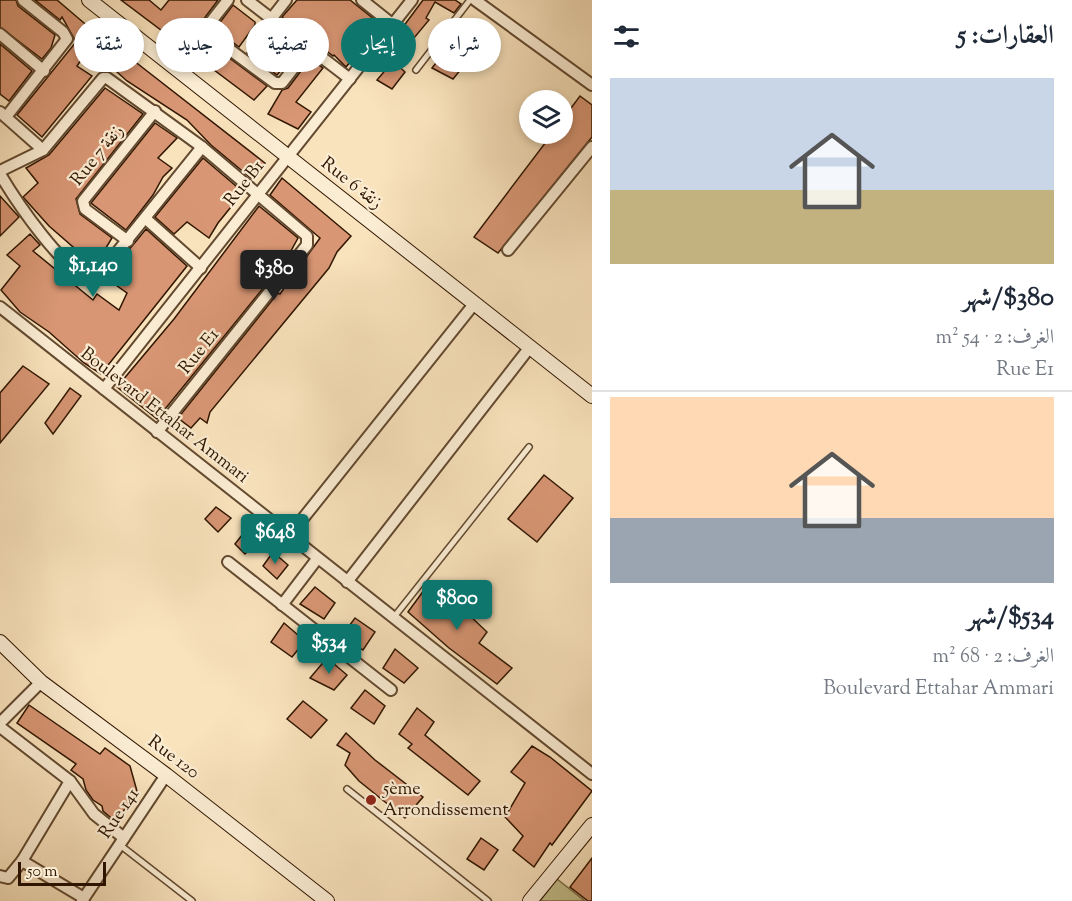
<!DOCTYPE html>
<html lang="ar">
<meta charset="utf-8">
<style>
body{margin:0;font-family:"Sorts Mill Goudy",Amiri,serif;background:#f6f6f7;color:#1f2937;direction:rtl;height:100vh;display:flex;flex-direction:column;font-size:22px;white-space:nowrap}
*{box-sizing:border-box;margin:0}
p{font-size:20px;color:#747a83}
.icon{flex:none;width:33px;height:33px;fill:none;stroke:currentColor;stroke-width:2;stroke-linecap:round;stroke-linejoin:round}
.map{position:relative;flex:1;overflow:hidden;direction:ltr}
.details{display:flex;flex-direction:column;background:#fff;width:480px}
.details>*{flex:none}
.top-card{position:absolute;left:18px;top:18px;width:483px;height:54px;direction:rtl;display:flex;gap:12px}
.fabs{position:absolute;left:519px;top:90px;display:grid;gap:12px}
.fabs a{display:grid;place-items:center;width:54px;height:54px;border-radius:50%;background:#fff;box-shadow:0 3px 9px #0003;font-size:30px}
.scale{position:absolute;left:18px;bottom:15px;width:88px;box-sizing:border-box;padding-left:6px;border:3px solid #301600;border-top:0;font-size:16px;line-height:21px;white-space:nowrap;color:#301600;-webkit-text-stroke:4px #fbedd4;paint-order:stroke}
.price{position:absolute;translate:-50% -51px;padding:0 14px;border-radius:6px;background:#0f766e;color:#fff;font-size:20px;line-height:39px;filter:drop-shadow(0 2px 3px #0008)}
.price::after{content:'';position:absolute;left:50%;top:36px;width:18px;height:14px;margin-left:-9px;background:inherit;clip-path:polygon(0 0,100% 0,50% 100%)}
.price.selected{background:#222;color:#fff}
ul{padding:0;list-style:none}
li{display:grid;align-content:center;gap:12px;height:318px;padding:0 18px}
li+li{border-top:2px solid #e0e1e3}
li span{display:grid;place-items:center;height:186px;border-radius:0px;color:#555}
li>.icon{margin-inline-start:auto}
span .icon{width:108px;height:108px;fill:#fffc;stroke-width:1}
li b{font-size:26px}
h2{display:flex;justify-content:space-between;align-items:center;height:72px;padding:0 18px;font-size:26px}
.tag{padding:0 21px;border-radius:27px;background:#fff;box-shadow:0 3px 9px #0003;font-size:21px;line-height:54px}
.tag.selected{background:#0f766e;color:#fff}
main{display:flex;flex:1;min-height:0}
.map>svg:first-child{display:block}
.green{fill:#c4c18d;stroke:#7a6c46;stroke-width:1.5}
.building{fill:#d89674;stroke:#301600;stroke-width:1.5}
.lines{fill:none;stroke-linecap:round;stroke-linejoin:round}
.lane-casing{stroke:#62492f;stroke-width:8}
.street-casing{stroke:#62492f;stroke-width:14}
.secondary-casing{stroke:#301600;stroke-width:16}
.lane{stroke:#fbedd4;stroke-width:5}
.street{stroke:#fbedd4;stroke-width:10}
.secondary{stroke:#fbedd4;stroke-width:14}
.poi-dot{fill:#8f2418;stroke:#fbedd4;stroke-width:2}
.labels{text-anchor:middle;dominant-baseline:central;stroke-width:4.5;stroke-linejoin:round;paint-order:stroke}
.street-label{font-size:18px;fill:#301600;stroke:#fbedd4}
.poi-label{font-size:18px;fill:#301600;stroke:#fbedd4;text-anchor:start}
</style>
<main>
<section class="details">
<h2>العقارات: 5<svg class="icon" aria-label="filters" viewBox="0 0 24 24"><path d="M4 7h16M4 17h16"/><circle cx="9" cy="7" r="2"/><circle cx="15" cy="17" r="2"/></svg></h2>
<ul>
<li><span style="background:linear-gradient(#c9d6e8 60%,#c2b280 0)"><svg class="icon" aria-label="home" viewBox="0 0 24 24"><path d="M3 11l9-7 9 7M6 9v11h12V9"/></svg></span><div><b>$380/شهر</b><p>الغرف: 2 · 54 m²</p><p>Rue E1</p></div></li>
<li><span style="background:linear-gradient(#ffd9b3 65%,#9aa5b1 0)"><svg class="icon" aria-label="home" viewBox="0 0 24 24"><path d="M3 11l9-7 9 7M6 9v11h12V9"/></svg></span><div><b>$534/شهر</b><p>الغرف: 2 · 68 m²</p><p>Boulevard Ettahar Ammari</p></div></li>
</ul>
</section>
<div class="map">
<svg width="592" height="901" viewBox="0 0 592 901">
<rect width="100%" height="100%" fill="#f9e3bd"/>
<filter id="stains"><feTurbulence type="fractalNoise" baseFrequency=".00333" numOctaves="4"/><feColorMatrix values="0 0 0 0 .2 0 0 0 0 .09 0 0 0 0 .02 0 0 0 .5 -.17"/></filter>
<radialGradient id="worn" r=".72"><stop offset=".6" stop-color="#630" stop-opacity="0"/><stop offset="1" stop-color="#630" stop-opacity=".3"/></radialGradient>
<polygon class="green" points="557,879 585,901 540,901"/>
<g class="building">
<polygon points="0,0 16,0 18,6 55,35 51,48 42,59 0,27"/>
<polygon points="35,0 57,0 104,40 116,48 105,61 94,54 88,60 83,57 77,66 92,76 42,137 17,115 76,42 62,17 60,20"/>
<polygon points="121,0 149,0 161,10 169,0 218,0 200,24 200,36 267,86 254,100"/>
<polygon points="297,0 350,0 380,24 346,67 334,55 333,56 282,17"/>
<polygon points="423,0 455,0 461,4 454,13 435,2 426,18 429,20 414,38 403,27"/>
<polygon points="233,5 255,22 255,25 239,47 215,29"/>
<polygon points="269,32 297,52 277,75 247,53"/>
<polygon points="455,39 475,52 453,79 432,68"/>
<polygon points="0,44 32,71 9,101 0,94"/>
<polygon points="129,57 265,163 252,179 211,145 187,120 127,81 117,72"/>
<polygon points="310,59 323,68 296,102 311,112 298,129 268,114 282,90 288,88"/>
<polygon points="393,61 405,72 392,89 377,80"/>
<polygon points="105,88 143,114 76,199 80,214 112,238 104,251 107,253 96,267 49,226 23,197 38,183 26,168 49,155"/>
<polygon points="580,96 592,105 592,137 498,253 474,237 552,134 562,134 562,120"/>
<polygon points="155,123 177,138 158,158 172,168 163,177 153,195 126,230 91,203"/>
<polygon points="203,158 243,192 218,223 209,238 187,222 174,234 155,217"/>
<polygon points="282,178 351,236 337,252 329,268 210,412 207,423 200,418 191,428 178,418 278,293 280,294 320,238 270,195"/>
<polygon points="0,196 19,217 0,236"/>
<polygon points="259,206 298,238 286,260 157,419 117,387 174,319"/>
<polygon points="146,229 187,266 101,374 84,363 49,332 20,312 1,290 20,266 7,255 30,234 40,245 33,251 93,300 97,294 119,310 127,293 106,278"/>
<polygon points="23,366 49,384 0,443 0,393"/>
<polygon points="70,388 81,396 53,434 45,423"/>
<polygon points="544,475 573,498 537,542 508,519"/>
<polygon points="216,507 231,518 218,532 205,519"/>
<polygon points="246,530 260,540 245,554 235,544"/>
<polygon points="273,552 288,565 277,579 263,566"/>
<polygon points="430,582 443,590 487,632 479,643 512,668 497,684 449,648 408,612"/>
<polygon points="315,587 335,603 324,619 300,604"/>
<polygon points="355,618 375,632 363,650 341,637"/>
<polygon points="284,623 305,641 292,657 271,642"/>
<polygon points="395,649 418,668 404,683 383,668"/>
<polygon points="327,658 347,675 334,690 310,678"/>
<polygon points="365,690 385,706 374,724 351,708"/>
<polygon points="303,701 327,720 311,738 287,719"/>
<polygon points="29,705 100,754 105,748 130,766 137,791 116,822 103,811 102,806 93,800 86,790 83,779 71,770 76,764 17,723"/>
<polygon points="417,708 434,722 425,735 480,781 468,795 408,748 412,744 399,734"/>
<polygon points="346,733 375,760 423,797 405,818 359,781 345,765 350,753 337,745"/>
<polygon points="532,746 550,757 592,791 552,845 550,843 534,867 513,850 523,836 505,817 525,783 511,772"/>
<polygon points="481,838 498,850 484,870 467,859"/>
<polygon points="592,858 592,901 588,901 570,887"/>
</g>
<g class="lines">
<defs>
<g id="lane">
<polyline points="416,70 470,0"/>
<polyline points="394,617 529,447"/>
<polyline points="347,789 488,901"/>
<polyline points="120,845 192,901"/>
</g>
<g id="street">
<polyline points="228,0 206,28 206,32 275,83 282,83 310,47"/>
<polyline points="247,0 350,79"/>
<polyline points="362,0 392,24"/>
<polyline points="475,0 592,85"/>
<polyline points="272,18 286,0"/>
<polyline points="0,34 44,71"/>
<polyline points="0,112 43,150"/>
<polyline points="6,117 67,39 63,32 23,0"/>
<polyline points="0,171 43,150 103,78 107,78 202,147 307,236 307,245 157,432"/>
<path d="M 0,174 C 16,201 64,273 94,281 L 202,147"/>
<polyline points="146,219 201,268"/>
<polyline points="128,241 85,209 83,201 155,111"/>
<polyline points="508,250 592,147"/>
<polyline points="0,307 592,774"/>
<polyline points="104,389 412,0"/>
<polyline points="289,536 474,304"/>
<polyline points="228,562 391,690"/>
<polyline points="347,582 530,347"/>
<polyline points="282,605 317,559"/>
<polyline points="0,723 41,682"/>
<polyline points="0,727 70,781 94,814 124,838"/>
<polyline points="22,861 84,898"/>
<polyline points="0,876 8,878 22,861 70,781"/>
<polyline points="82,901 166,775"/>
</g>
<g id="secondary">
<polyline points="89,0 592,396"/>
<polyline points="0,642 41,682 166,775 327,901"/>
<polyline points="530,901 592,825"/>
</g>
</defs>
<use href="#lane" class="lane-casing"/>
<use href="#street" class="street-casing"/>
<use href="#secondary" class="secondary-casing"/>
<use href="#lane" class="lane"/>
<use href="#street" class="street"/>
<use href="#secondary" class="secondary"/>
</g>
<circle class="poi-dot" cx="371" cy="800" r="6"/>
<g class="labels">
<g class="street-label">
<text transform="translate(98 156) rotate(-51)">Rue 7 زنقة</text>
<text transform="translate(245 184) rotate(-52)">Rue B1</text>
<text transform="translate(351 184) rotate(38)">Rue 6 زنقة</text>
<text transform="translate(200 352) rotate(-51)">Rue E1</text>
<text transform="translate(164 416) rotate(38)">Boulevard Ettahar Ammari</text>
<text transform="translate(173 758) rotate(37)">Rue 120</text>
<text transform="translate(120 814) rotate(-56)">Rue 141</text>
</g>
<g class="poi-label">
<text x="383" y="790">5ème<tspan x="383" dy="21">Arrondissement</tspan></text>
</g>
</g>
<rect width="100%" height="100%" filter="url(#stains)"/>
<rect width="100%" height="100%" fill="url(#worn)"/>
</svg>
<div class="fabs">
<a><svg class="icon" aria-label="layers" viewBox="0 0 24 24"><path d="M12 4l9 5-9 5-9-5zM3 14l9 5 9-5"/></svg></a>
</div>
<div class="scale">50 m</div>
<b class="price" style="left:93px;top:298px">$1,140</b>
<b class="price selected" style="left:274px;top:301px">$380</b>
<b class="price" style="left:275px;top:565px">$648</b>
<b class="price" style="left:457px;top:631px">$800</b>
<b class="price" style="left:329px;top:675px">$534</b>
<div class="top-card">
<a class="tag">شراء</a>
<a class="tag selected">إيجار</a>
<a class="tag">تصفية</a>
<a class="tag">جديد</a>
<a class="tag">شقة</a>
</div>
</div>
</main>
